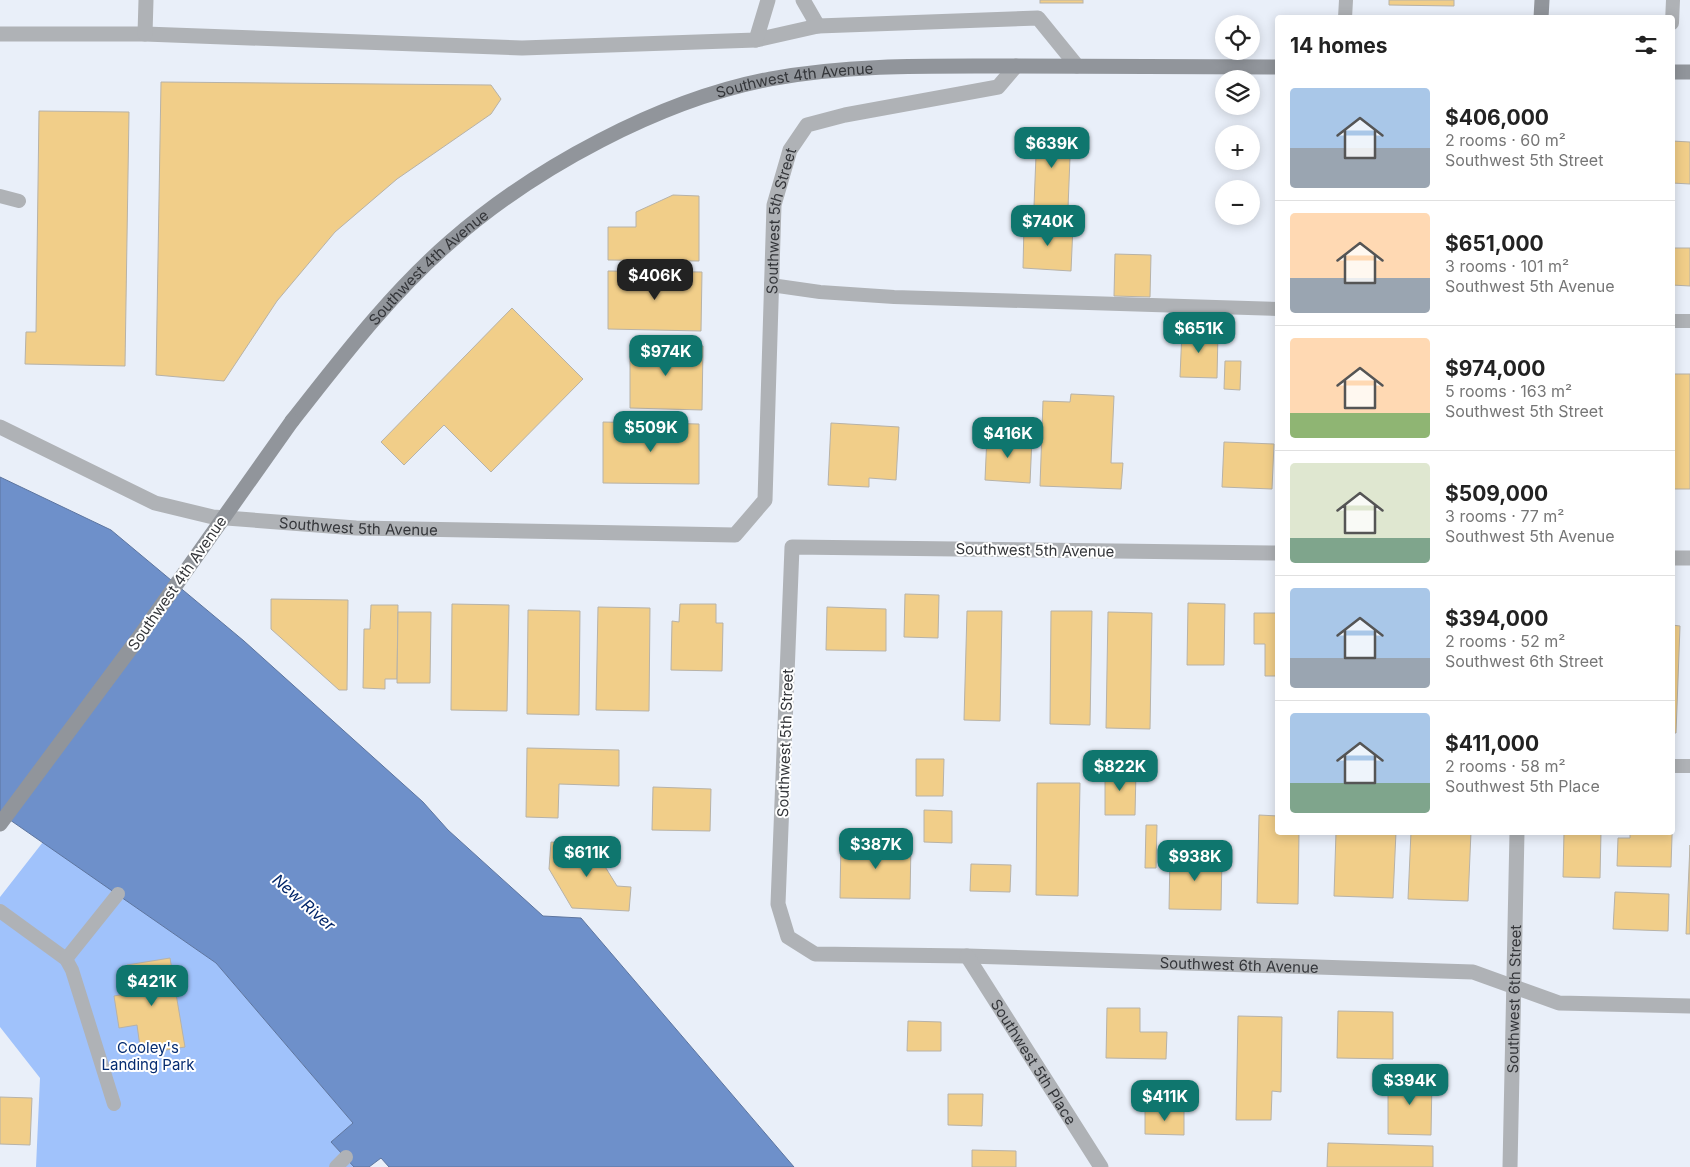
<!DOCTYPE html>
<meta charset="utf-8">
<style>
body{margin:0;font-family:Inter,sans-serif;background:#f2f2f2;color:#222;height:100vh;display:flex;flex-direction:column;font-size:19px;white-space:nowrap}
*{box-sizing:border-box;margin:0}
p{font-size:16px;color:#767676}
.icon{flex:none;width:28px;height:28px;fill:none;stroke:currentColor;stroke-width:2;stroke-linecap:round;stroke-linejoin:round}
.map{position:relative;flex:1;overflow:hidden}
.side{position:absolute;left:1275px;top:15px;width:400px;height:820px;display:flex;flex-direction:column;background:#fff;border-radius:5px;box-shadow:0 2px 12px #0003}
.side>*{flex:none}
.tools{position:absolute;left:1215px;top:15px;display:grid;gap:10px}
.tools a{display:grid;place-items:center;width:45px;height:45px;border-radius:50%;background:#fff;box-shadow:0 2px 12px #0003;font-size:25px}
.price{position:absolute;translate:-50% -42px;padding:0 11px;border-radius:10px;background:#0f766e;color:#fff;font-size:16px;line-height:32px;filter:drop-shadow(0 1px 2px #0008)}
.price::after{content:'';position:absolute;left:50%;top:30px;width:15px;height:11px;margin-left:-8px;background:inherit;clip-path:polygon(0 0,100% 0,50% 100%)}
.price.active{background:#222;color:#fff}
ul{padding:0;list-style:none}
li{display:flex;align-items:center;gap:15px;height:125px;padding:0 15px}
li+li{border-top:1px solid #e0e0e0}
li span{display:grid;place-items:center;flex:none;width:140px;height:100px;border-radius:5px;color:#555}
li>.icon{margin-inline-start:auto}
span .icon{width:60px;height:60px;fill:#fffc;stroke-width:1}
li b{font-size:21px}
h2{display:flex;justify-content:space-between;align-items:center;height:60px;padding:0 15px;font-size:21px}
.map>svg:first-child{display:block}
.green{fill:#a0c2fb}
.water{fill:#6e90ca;stroke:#5d759f}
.building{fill:#f1ce89;stroke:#b7b2a8}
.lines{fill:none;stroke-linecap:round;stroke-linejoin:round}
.lane{stroke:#afb2b6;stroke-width:14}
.street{stroke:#afb2b6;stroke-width:15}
.secondary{stroke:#91959b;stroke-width:15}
.secondary-bridge{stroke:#91959b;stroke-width:15}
.labels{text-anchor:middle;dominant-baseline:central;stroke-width:4;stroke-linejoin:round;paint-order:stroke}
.street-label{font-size:15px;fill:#34363a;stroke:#fff}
.park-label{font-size:15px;fill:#052c71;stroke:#fff}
.water-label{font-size:16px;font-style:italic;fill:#002569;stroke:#fff}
</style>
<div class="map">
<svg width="1690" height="1167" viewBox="0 0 1690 1167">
<rect width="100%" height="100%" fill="#e9eff9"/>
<polygon class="green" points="43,842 216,963 353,1123 331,1142 354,1167 36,1167 40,1078 0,1027 0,897"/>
<polygon class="water" points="0,477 111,530 244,641 423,802 448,830 543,916 581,918 794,1167 389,1167 381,1158 369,1167 354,1167 331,1142 353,1123 216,963 0,813"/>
<g class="building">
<rect x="1040" y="0" width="43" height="3"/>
<polygon points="1389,0 1454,0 1454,6 1389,5"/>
<polygon points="161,82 491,85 501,99 491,114 397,179 335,232 277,301 224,381 156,375"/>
<polygon points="39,111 129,112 125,366 25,364 26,332 36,332"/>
<polygon points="1037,130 1071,132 1068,208 1034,206"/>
<polygon points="1672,141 1690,142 1690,184 1672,183"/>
<polygon points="673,195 699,196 699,261 608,260 608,227 636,227 636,212"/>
<polygon points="1024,224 1073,226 1071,271 1023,268"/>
<polygon points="1672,248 1690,248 1690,286 1672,285"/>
<polygon points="1115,254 1151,255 1150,297 1114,296"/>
<polygon points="608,271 702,272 701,331 608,329"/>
<polygon points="512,308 583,379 491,472 444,425 404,465 381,442"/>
<polygon points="1182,330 1218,332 1217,378 1180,377"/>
<polygon points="630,345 703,346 702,410 630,408"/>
<polygon points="1225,361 1241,361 1240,390 1224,389"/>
<rect x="1672" y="374" width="18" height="115"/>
<polygon points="1071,394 1114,396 1111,463 1123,463 1121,489 1040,486 1043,401 1070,402"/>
<polygon points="603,422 699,424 699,484 603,483"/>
<polygon points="831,423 899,427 896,480 869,478 869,487 828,485"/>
<polygon points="987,435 1032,438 1030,483 985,480"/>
<polygon points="1224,442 1274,444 1272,489 1222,487"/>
<polygon points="905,594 939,595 938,638 904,637"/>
<polygon points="271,599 348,600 347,690 339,690 271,629"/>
<polygon points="1188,603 1225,604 1224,665 1187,665"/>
<polygon points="452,604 509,605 507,711 451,710"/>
<polygon points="680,604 716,604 716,623 723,623 722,671 671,670 672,621 679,622"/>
<polygon points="371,605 398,605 397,679 385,679 385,689 363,688 364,629 370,629"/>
<polygon points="598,607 650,608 649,711 596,710"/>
<polygon points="827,607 886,609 886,651 826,650"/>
<polygon points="528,610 580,611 579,715 527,714"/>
<polygon points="967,611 1002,611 1000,721 964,720"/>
<polygon points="1051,611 1092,611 1090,725 1050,724"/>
<polygon points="398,612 431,612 430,683 397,683"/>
<polygon points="1108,612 1152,613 1150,729 1106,728"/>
<polygon points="1254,613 1278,613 1278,676 1265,676 1265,644 1254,644"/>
<polygon points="1672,625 1680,626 1676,733 1672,733"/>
<polygon points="527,748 619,750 619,786 559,784 558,818 526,817"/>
<polygon points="916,759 944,759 943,796 916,796"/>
<polygon points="1105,770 1136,770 1135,815 1105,815"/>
<polygon points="1037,783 1080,783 1078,896 1036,895"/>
<polygon points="653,787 711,789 710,831 652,830"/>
<polygon points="1672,806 1673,806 1671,867 1617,866 1618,838 1630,838 1630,832 1672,832"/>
<polygon points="924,810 952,811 952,843 924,842"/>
<polygon points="1259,815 1278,816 1278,832 1299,832 1298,904 1257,903"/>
<polygon points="1146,825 1157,825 1156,868 1145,868"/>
<polygon points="1336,832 1396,832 1393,898 1334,896"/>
<polygon points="1411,832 1471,832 1468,901 1408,899"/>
<polygon points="1564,832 1601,832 1600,878 1563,877"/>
<polygon points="841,841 911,842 910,899 840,898"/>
<polygon points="551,842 604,846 604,865 617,886 631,887 629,911 572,908 549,869"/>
<polygon points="1690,845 1690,934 1686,934"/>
<polygon points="1170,855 1222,856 1221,910 1169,909"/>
<polygon points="971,864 1011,865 1010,892 970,891"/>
<polygon points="1615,892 1669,894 1668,931 1613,929"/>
<polygon points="170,958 185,1047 141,1054 137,1025 119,1028 114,996 131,993 127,965"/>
<polygon points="1107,1008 1140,1008 1140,1032 1167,1032 1166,1059 1106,1058"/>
<polygon points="1338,1011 1393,1012 1393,1059 1337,1058"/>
<polygon points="1238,1016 1282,1017 1281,1092 1272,1091 1271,1120 1236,1120"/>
<polygon points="908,1021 941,1022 941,1051 907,1051"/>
<polygon points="1388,1077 1432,1078 1431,1135 1388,1134"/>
<polygon points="948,1094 983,1094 982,1126 948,1125"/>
<polygon points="0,1097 32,1098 30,1145 0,1144"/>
<polygon points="1145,1109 1184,1109 1184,1135 1145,1134"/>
<polygon points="1328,1143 1433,1146 1433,1167 1327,1167"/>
<polygon points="972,1150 1016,1151 1016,1167 972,1167"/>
</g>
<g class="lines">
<g class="lane">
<polyline points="1345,18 1346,0"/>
<polyline points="1672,23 1673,0"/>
<polyline points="0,196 19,201"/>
<polyline points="771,285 820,292 894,297 1278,309"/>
<polyline points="1672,321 1690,321"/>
<polyline points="1672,766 1690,766"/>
<polyline points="0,911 66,959 72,970 114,1104"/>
<polyline points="66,959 118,894"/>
<polyline points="336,1167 346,1157"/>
</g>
<g class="street">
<polyline points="803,0 818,26"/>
<polyline points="0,34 145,34 522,48 756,40 818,26 1038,18 1077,66"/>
<polyline points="145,34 146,0"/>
<polyline points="756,40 768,0"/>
<path id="s1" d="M 0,427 L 155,503 L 213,517 L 356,528 L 735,535 L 765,500 L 774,205 L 790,150 L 807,125 L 845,115 L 998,87 L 1016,66"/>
<path id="s2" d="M 1278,553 L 792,547 L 778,904 L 788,937 L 815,954 L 967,956 L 1473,972 L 1559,1003 L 1690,1006"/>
<polyline points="1672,558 1690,558"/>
<path id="s3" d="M 967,956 L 1101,1167"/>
<path id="s4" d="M 1510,1167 L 1517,832"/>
</g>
<g class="secondary">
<polyline points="1541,18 1542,0"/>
<polyline points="1672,72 1690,72"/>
<path id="s5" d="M 292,421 C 341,359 390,294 450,242 C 534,168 660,100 770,79 C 851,64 933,66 1015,66 C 1103,66 1190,67 1278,67"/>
<polyline points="0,824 137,640"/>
</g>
<polyline class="secondary-bridge" points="137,640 292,421"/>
</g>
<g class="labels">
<g class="street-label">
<text stroke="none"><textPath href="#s5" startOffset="626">Southwest 4th Avenue</textPath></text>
<text stroke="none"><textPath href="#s1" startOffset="1081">Southwest 5th Street</textPath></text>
<text stroke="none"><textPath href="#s5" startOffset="206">Southwest 4th Avenue</textPath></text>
<text stroke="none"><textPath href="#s1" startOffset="378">Southwest 5th Avenue</textPath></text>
<text transform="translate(1035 550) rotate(1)">Southwest 5th Avenue</text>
<text transform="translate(177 583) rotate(-55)">Southwest 4th Avenue</text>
<text transform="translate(785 743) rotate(-88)">Southwest 5th Street</text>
<text stroke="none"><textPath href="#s2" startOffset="1334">Southwest 6th Avenue</textPath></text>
<text stroke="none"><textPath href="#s4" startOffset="168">Southwest 6th Street</textPath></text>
<text stroke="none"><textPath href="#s3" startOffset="125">Southwest 5th Place</textPath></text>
</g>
<g class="park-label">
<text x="148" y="1047">Cooley's<tspan x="148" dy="17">Landing Park</tspan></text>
</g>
<g class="water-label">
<text transform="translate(304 902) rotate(41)">New River</text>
</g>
</g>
</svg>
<div class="tools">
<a><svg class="icon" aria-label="locate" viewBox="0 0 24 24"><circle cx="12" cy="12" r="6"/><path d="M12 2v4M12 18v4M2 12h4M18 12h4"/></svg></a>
<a><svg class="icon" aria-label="layers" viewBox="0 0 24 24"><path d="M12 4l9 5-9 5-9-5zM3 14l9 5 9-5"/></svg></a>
<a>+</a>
<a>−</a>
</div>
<b class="price" style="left:1052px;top:169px">$639K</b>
<b class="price" style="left:1048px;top:247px">$740K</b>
<b class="price active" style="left:655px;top:301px">$406K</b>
<b class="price" style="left:1199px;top:354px">$651K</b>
<b class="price" style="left:666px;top:377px">$974K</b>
<b class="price" style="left:651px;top:453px">$509K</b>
<b class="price" style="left:1008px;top:459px">$416K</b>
<b class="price" style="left:1120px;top:792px">$822K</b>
<b class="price" style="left:876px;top:870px">$387K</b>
<b class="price" style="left:587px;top:878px">$611K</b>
<b class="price" style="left:1195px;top:882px">$938K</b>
<b class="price" style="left:152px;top:1007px">$421K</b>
<b class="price" style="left:1410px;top:1106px">$394K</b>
<b class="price" style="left:1165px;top:1122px">$411K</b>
<section class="side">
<h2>14 homes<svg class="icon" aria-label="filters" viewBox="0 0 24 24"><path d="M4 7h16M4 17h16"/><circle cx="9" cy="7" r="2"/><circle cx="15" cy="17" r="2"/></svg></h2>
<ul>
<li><span style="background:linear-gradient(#a9c7e8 60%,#9aa5b1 0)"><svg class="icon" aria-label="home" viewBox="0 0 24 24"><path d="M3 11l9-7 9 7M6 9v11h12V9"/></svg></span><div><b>$406,000</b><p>2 rooms · 60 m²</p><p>Southwest 5th Street</p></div></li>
<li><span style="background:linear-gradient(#ffd9b3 65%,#9aa5b1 0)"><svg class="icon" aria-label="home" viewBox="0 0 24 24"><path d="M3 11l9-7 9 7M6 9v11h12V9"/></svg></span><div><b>$651,000</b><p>3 rooms · 101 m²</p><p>Southwest 5th Avenue</p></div></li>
<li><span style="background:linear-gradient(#ffd9b3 75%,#8fb573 0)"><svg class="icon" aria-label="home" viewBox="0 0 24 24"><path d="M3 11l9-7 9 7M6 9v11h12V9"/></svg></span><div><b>$974,000</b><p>5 rooms · 163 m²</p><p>Southwest 5th Street</p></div></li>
<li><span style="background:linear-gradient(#dfe7d0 75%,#7fa58c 0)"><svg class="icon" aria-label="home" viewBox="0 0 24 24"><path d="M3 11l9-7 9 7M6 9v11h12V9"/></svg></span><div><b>$509,000</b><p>3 rooms · 77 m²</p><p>Southwest 5th Avenue</p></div></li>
<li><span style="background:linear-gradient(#a9c7e8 70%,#9aa5b1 0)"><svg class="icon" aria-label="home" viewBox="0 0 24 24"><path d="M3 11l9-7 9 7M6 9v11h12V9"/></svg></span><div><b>$394,000</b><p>2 rooms · 52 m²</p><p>Southwest 6th Street</p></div></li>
<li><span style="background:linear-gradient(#a9c7e8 70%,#7fa58c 0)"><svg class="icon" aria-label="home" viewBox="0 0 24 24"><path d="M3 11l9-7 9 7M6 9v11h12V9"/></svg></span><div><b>$411,000</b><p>2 rooms · 58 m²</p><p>Southwest 5th Place</p></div></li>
</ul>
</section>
</div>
